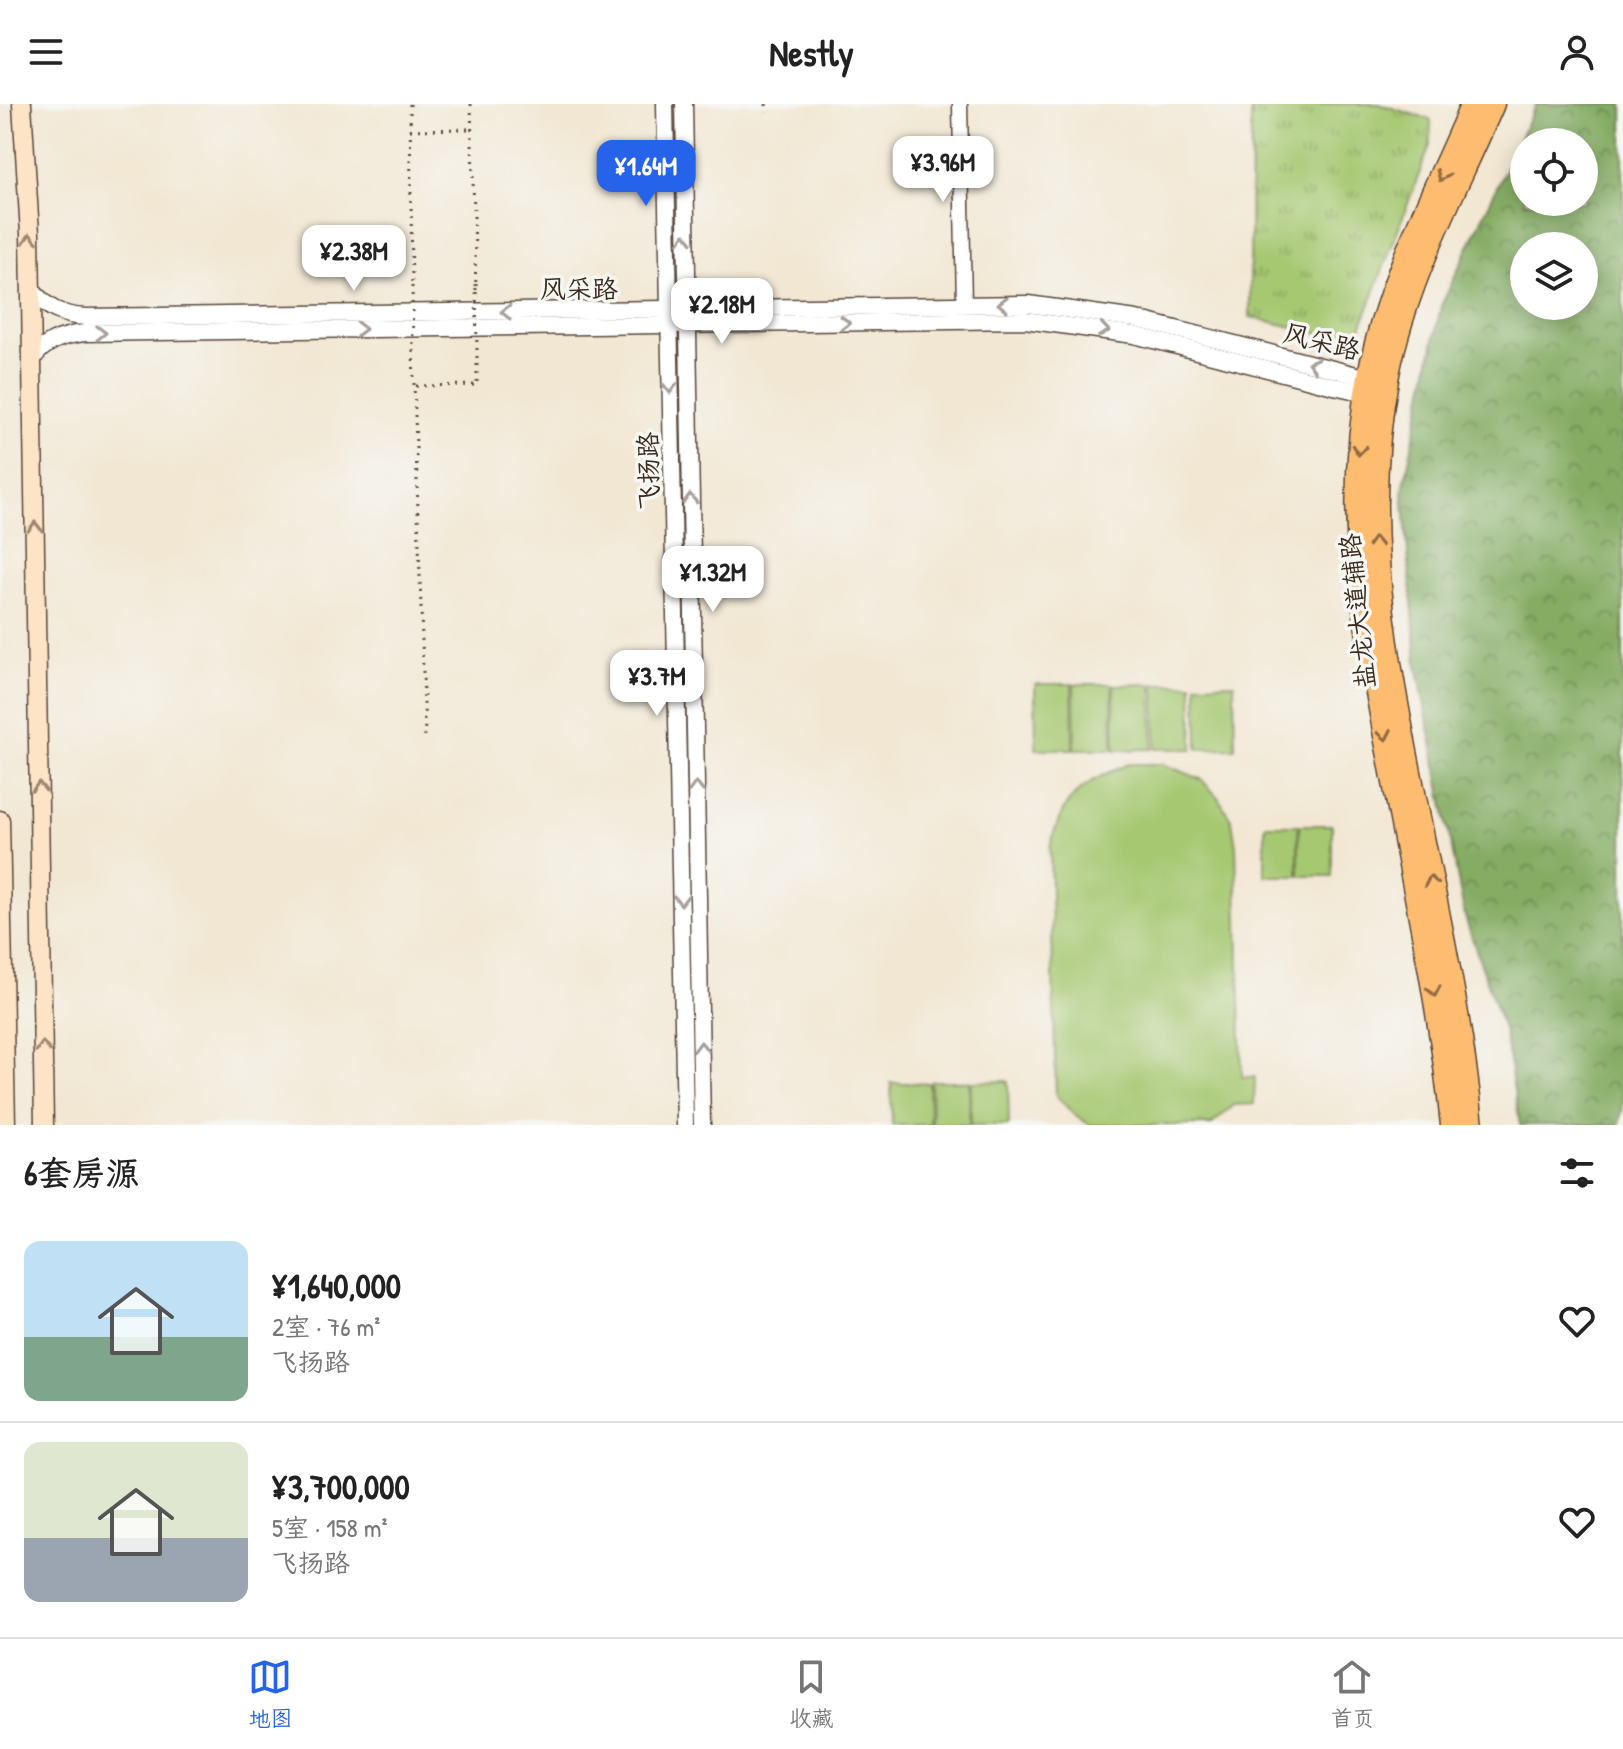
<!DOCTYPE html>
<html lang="zh">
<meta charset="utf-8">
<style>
body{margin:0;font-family:"Patrick Hand","LXGW WenKai TC",sans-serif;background:#f2f2f2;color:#222;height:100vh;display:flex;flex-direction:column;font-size:30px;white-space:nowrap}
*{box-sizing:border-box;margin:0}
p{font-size:26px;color:#767676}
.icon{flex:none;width:44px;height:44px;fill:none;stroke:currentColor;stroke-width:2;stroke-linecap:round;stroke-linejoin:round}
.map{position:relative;height:1021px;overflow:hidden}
.sheet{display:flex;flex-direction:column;background:#fff;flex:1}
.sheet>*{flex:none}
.buttons{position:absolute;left:1510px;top:24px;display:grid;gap:16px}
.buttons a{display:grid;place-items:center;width:88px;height:88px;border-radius:50%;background:#fff;box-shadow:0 4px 20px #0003;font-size:40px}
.price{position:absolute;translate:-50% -68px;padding:0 18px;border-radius:16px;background:#fff;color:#222;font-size:26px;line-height:52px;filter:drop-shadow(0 2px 4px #0008)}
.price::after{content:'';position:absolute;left:50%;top:48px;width:24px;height:18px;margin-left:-12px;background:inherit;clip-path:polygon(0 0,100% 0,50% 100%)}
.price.on{background:#2563eb;color:#fff}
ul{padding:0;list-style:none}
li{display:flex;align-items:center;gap:24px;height:200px;padding:0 24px}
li+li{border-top:2px solid #e0e0e0}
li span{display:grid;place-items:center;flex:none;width:224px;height:160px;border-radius:16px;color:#555}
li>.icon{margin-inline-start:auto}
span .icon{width:96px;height:96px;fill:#fffc;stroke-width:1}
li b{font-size:34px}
h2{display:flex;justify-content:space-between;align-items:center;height:96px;padding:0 24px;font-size:34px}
header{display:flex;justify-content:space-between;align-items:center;height:104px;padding:0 24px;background:#fff;font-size:36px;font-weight:700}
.tab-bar{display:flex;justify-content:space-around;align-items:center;height:112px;border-top:2px solid #e0e0e0;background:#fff;font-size:22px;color:#767676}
.tab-bar a{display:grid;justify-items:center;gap:4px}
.tab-bar .on{color:#2563eb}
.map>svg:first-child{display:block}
.grass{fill:url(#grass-tufts);stroke:#707948;stroke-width:2}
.forest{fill:url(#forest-crowns);stroke:#606b40;stroke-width:2;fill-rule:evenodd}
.garden{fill:#a6c871;stroke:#707948;stroke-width:2}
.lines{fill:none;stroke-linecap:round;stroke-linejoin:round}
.minor-casing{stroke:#564639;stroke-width:17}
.tertiary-casing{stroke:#564639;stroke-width:19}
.secondary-casing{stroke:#564639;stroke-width:21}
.primary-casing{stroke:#564639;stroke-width:25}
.path{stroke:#564639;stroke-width:3;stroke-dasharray:2 6;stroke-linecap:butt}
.minor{stroke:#fff;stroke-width:14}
.tertiary{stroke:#fff;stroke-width:16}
.secondary{stroke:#fee4c6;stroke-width:18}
.primary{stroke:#fdbc70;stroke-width:22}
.path-bridge{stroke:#564639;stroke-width:3;stroke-dasharray:2 6;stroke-linecap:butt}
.oneway{stroke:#926c43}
.oneway2{stroke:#9c8772}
.oneway3{stroke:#a79f9a}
.labels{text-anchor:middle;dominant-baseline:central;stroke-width:7;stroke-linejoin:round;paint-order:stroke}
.street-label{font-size:26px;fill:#3b2a1e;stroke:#f6f6f2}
</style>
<header><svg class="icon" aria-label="menu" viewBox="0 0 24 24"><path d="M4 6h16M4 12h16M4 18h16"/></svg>Nestly<svg class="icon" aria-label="person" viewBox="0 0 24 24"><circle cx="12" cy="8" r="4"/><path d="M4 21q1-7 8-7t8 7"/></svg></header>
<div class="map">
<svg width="1623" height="1021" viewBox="0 0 1623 1021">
<defs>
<pattern id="grass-tufts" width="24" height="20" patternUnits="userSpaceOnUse" patternTransform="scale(2)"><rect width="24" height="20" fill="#a6c871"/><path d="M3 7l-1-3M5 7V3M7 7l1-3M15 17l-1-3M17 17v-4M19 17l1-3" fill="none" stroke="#88a35c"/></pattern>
<pattern id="forest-crowns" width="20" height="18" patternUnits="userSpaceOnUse" patternTransform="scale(2)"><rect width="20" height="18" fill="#84ac63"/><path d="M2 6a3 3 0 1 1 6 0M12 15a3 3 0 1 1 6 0" fill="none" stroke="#6d8c51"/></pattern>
</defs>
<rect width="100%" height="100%" fill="#f6f6f2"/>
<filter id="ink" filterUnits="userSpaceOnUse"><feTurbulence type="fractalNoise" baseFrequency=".0125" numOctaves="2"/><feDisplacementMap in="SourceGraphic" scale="16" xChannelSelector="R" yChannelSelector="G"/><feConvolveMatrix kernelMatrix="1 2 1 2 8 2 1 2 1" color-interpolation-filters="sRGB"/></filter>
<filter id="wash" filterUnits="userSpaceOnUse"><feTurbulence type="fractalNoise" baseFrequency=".006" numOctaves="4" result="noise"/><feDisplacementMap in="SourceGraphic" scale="32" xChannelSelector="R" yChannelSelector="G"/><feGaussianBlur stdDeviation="1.8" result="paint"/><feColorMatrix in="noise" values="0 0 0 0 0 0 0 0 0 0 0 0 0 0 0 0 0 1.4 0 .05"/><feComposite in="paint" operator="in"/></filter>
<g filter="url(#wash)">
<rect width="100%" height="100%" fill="#f2e7d3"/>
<polygon class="grass" points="1251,0 1379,0 1431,16 1430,41 1358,231 1348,236 1250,213"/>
<path class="forest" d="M 1536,0 L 1623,0 L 1623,1002 L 1619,1021 L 1520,1021 L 1504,928 L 1465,813 L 1417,561 L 1403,386 L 1441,202 ZM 1524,38 L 1584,38 L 1584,98 L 1524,98 ZM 1524,142 L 1584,142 L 1584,202 L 1524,202 Z"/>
<g class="garden">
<polygon points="1234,579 1235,644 1198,645 1197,580"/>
<polygon points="1035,580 1072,580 1073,645 1036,645"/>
<polygon points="1074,580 1112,580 1113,645 1075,645"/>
<polygon points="1152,580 1153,645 1115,646 1114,581"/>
<polygon points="1155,580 1192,580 1193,645 1156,645"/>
<path d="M 1129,660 L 1163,660 L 1201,675 L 1218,693 L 1232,717 L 1236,742 L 1242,973 L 1255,973 L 1254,1000 L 1234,1001 L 1211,1021 L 1090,1021 L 1074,1010 L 1056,992 L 1050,744 C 1063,690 1081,680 1129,660 Z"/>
<rect x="1265" y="721" width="33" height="51"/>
<rect x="1299" y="721" width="33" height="51"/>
<polygon points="931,977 969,977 969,1021 932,1021"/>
<polygon points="1008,977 1009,1021 971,1021 971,978"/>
<polygon points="891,979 929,979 930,1021 892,1021"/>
</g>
</g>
<g filter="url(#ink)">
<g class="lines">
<defs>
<polyline id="minor" points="960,0 964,200"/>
<g id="tertiary">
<polyline points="665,0 685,1021"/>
<polyline points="684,0 702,1021"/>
<path d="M 31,184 C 45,204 62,212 86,213 L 1028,200 L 1136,215 L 1368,274 L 1378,279"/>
<path d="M 32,256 C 44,237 64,231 85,229 L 1025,216 L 1134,231 L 1334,282 L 1366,289 L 1376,288"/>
</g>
<g id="secondary">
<polyline points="22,0 30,130 44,1021"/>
<polyline points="0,716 6,1021"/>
</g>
<g id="primary">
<path d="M 1452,1021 C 1440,902 1414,786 1392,668 C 1365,530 1342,407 1370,266 C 1388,175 1436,85 1472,0"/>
<path d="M 1472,1021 C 1460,899 1431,778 1408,658 C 1382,526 1362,404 1388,270 C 1407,174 1455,89 1493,0"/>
</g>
</defs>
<use href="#minor" class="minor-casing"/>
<use href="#tertiary" class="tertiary-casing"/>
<use href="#secondary" class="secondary-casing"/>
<use href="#primary" class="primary-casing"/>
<g class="path">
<polyline points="410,0 412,182"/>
<polyline points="471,0 476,186"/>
<polyline points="766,0 767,8"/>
<polyline points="410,26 472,25"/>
<polyline points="413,247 425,632"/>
<polyline points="416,282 477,281 477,246"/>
</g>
<use href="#minor" class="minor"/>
<use href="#tertiary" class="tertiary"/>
<use href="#secondary" class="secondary"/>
<use href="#primary" class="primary"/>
<g class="path-bridge">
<polyline points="476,180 477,246"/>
<polyline points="412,182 413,247"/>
</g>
</g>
<defs><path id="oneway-chevron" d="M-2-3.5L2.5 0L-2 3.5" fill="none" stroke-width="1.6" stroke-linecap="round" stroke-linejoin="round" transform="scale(2)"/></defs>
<g class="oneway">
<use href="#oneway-chevron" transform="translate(1442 72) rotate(113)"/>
<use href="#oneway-chevron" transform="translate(1359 346) rotate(95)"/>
<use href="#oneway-chevron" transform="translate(1375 438) rotate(-91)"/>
<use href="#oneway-chevron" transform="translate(1385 631) rotate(79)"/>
<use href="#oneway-chevron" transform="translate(1431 777) rotate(-101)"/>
<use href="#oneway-chevron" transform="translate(1434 887) rotate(80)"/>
</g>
<g class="oneway2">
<use href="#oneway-chevron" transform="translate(30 135) rotate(-92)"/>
<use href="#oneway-chevron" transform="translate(35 423) rotate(-91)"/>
<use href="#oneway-chevron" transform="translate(39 683) rotate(-91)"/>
<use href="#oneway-chevron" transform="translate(43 943) rotate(-91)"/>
</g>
<g class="oneway3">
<use href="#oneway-chevron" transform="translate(685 135) rotate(-91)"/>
<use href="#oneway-chevron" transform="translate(1003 200) rotate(-179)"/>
<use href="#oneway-chevron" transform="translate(506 208) rotate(180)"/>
<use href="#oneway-chevron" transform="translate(845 219) rotate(-1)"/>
<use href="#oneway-chevron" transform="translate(361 225) rotate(-1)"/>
<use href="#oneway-chevron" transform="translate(1104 226) rotate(10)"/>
<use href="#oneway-chevron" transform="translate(101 229) rotate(-1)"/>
<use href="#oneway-chevron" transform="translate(1313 260) rotate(-166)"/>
<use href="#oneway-chevron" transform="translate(670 284) rotate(89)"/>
<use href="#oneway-chevron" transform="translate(690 395) rotate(-91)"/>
<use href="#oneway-chevron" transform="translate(696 683) rotate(-91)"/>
<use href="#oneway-chevron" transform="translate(681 796) rotate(89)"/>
<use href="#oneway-chevron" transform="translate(701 943) rotate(-91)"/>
</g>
</g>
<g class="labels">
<g class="street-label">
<text x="579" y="184">风采路</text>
<text transform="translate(1322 237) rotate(14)">风采路</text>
<text transform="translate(648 367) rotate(-91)">飞扬路</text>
<text transform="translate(1357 507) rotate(-96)">盐龙大道辅路</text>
</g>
</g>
</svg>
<div class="buttons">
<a><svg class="icon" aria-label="locate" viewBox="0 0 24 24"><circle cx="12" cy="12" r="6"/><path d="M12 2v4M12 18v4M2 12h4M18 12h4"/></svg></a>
<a><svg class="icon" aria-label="layers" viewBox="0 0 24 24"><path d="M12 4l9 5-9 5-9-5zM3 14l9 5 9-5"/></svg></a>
</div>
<b class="price" style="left:943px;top:100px">¥3.96M</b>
<b class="price on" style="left:646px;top:104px">¥1.64M</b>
<b class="price" style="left:354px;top:189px">¥2.38M</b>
<b class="price" style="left:722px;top:242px">¥2.18M</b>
<b class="price" style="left:713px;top:510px">¥1.32M</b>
<b class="price" style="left:657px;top:614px">¥3.7M</b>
</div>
<section class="sheet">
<h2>6套房源<svg class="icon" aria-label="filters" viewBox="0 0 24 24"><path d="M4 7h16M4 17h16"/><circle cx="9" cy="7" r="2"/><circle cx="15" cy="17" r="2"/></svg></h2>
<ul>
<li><span style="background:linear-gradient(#bfe0f5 60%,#7fa58c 0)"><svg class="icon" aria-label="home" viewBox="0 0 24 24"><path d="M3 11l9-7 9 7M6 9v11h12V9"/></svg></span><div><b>¥1,640,000</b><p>2室 · 76 m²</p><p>飞扬路</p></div><svg class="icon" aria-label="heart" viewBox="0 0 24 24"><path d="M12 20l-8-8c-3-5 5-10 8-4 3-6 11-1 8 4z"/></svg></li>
<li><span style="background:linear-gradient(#dfe7d0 60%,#9aa5b1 0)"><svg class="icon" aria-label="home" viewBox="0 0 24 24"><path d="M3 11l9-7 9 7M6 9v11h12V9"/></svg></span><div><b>¥3,700,000</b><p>5室 · 158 m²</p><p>飞扬路</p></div><svg class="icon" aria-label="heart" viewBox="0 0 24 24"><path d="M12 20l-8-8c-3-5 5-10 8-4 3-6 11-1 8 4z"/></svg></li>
</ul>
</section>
<nav class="tab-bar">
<a class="on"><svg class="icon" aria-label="map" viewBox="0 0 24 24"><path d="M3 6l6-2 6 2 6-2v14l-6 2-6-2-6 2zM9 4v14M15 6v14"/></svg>地图</a>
<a><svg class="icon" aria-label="saved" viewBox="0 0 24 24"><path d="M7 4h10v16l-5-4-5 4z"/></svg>收藏</a>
<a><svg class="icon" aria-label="home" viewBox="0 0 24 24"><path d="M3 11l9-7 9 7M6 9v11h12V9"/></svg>首页</a>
</nav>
